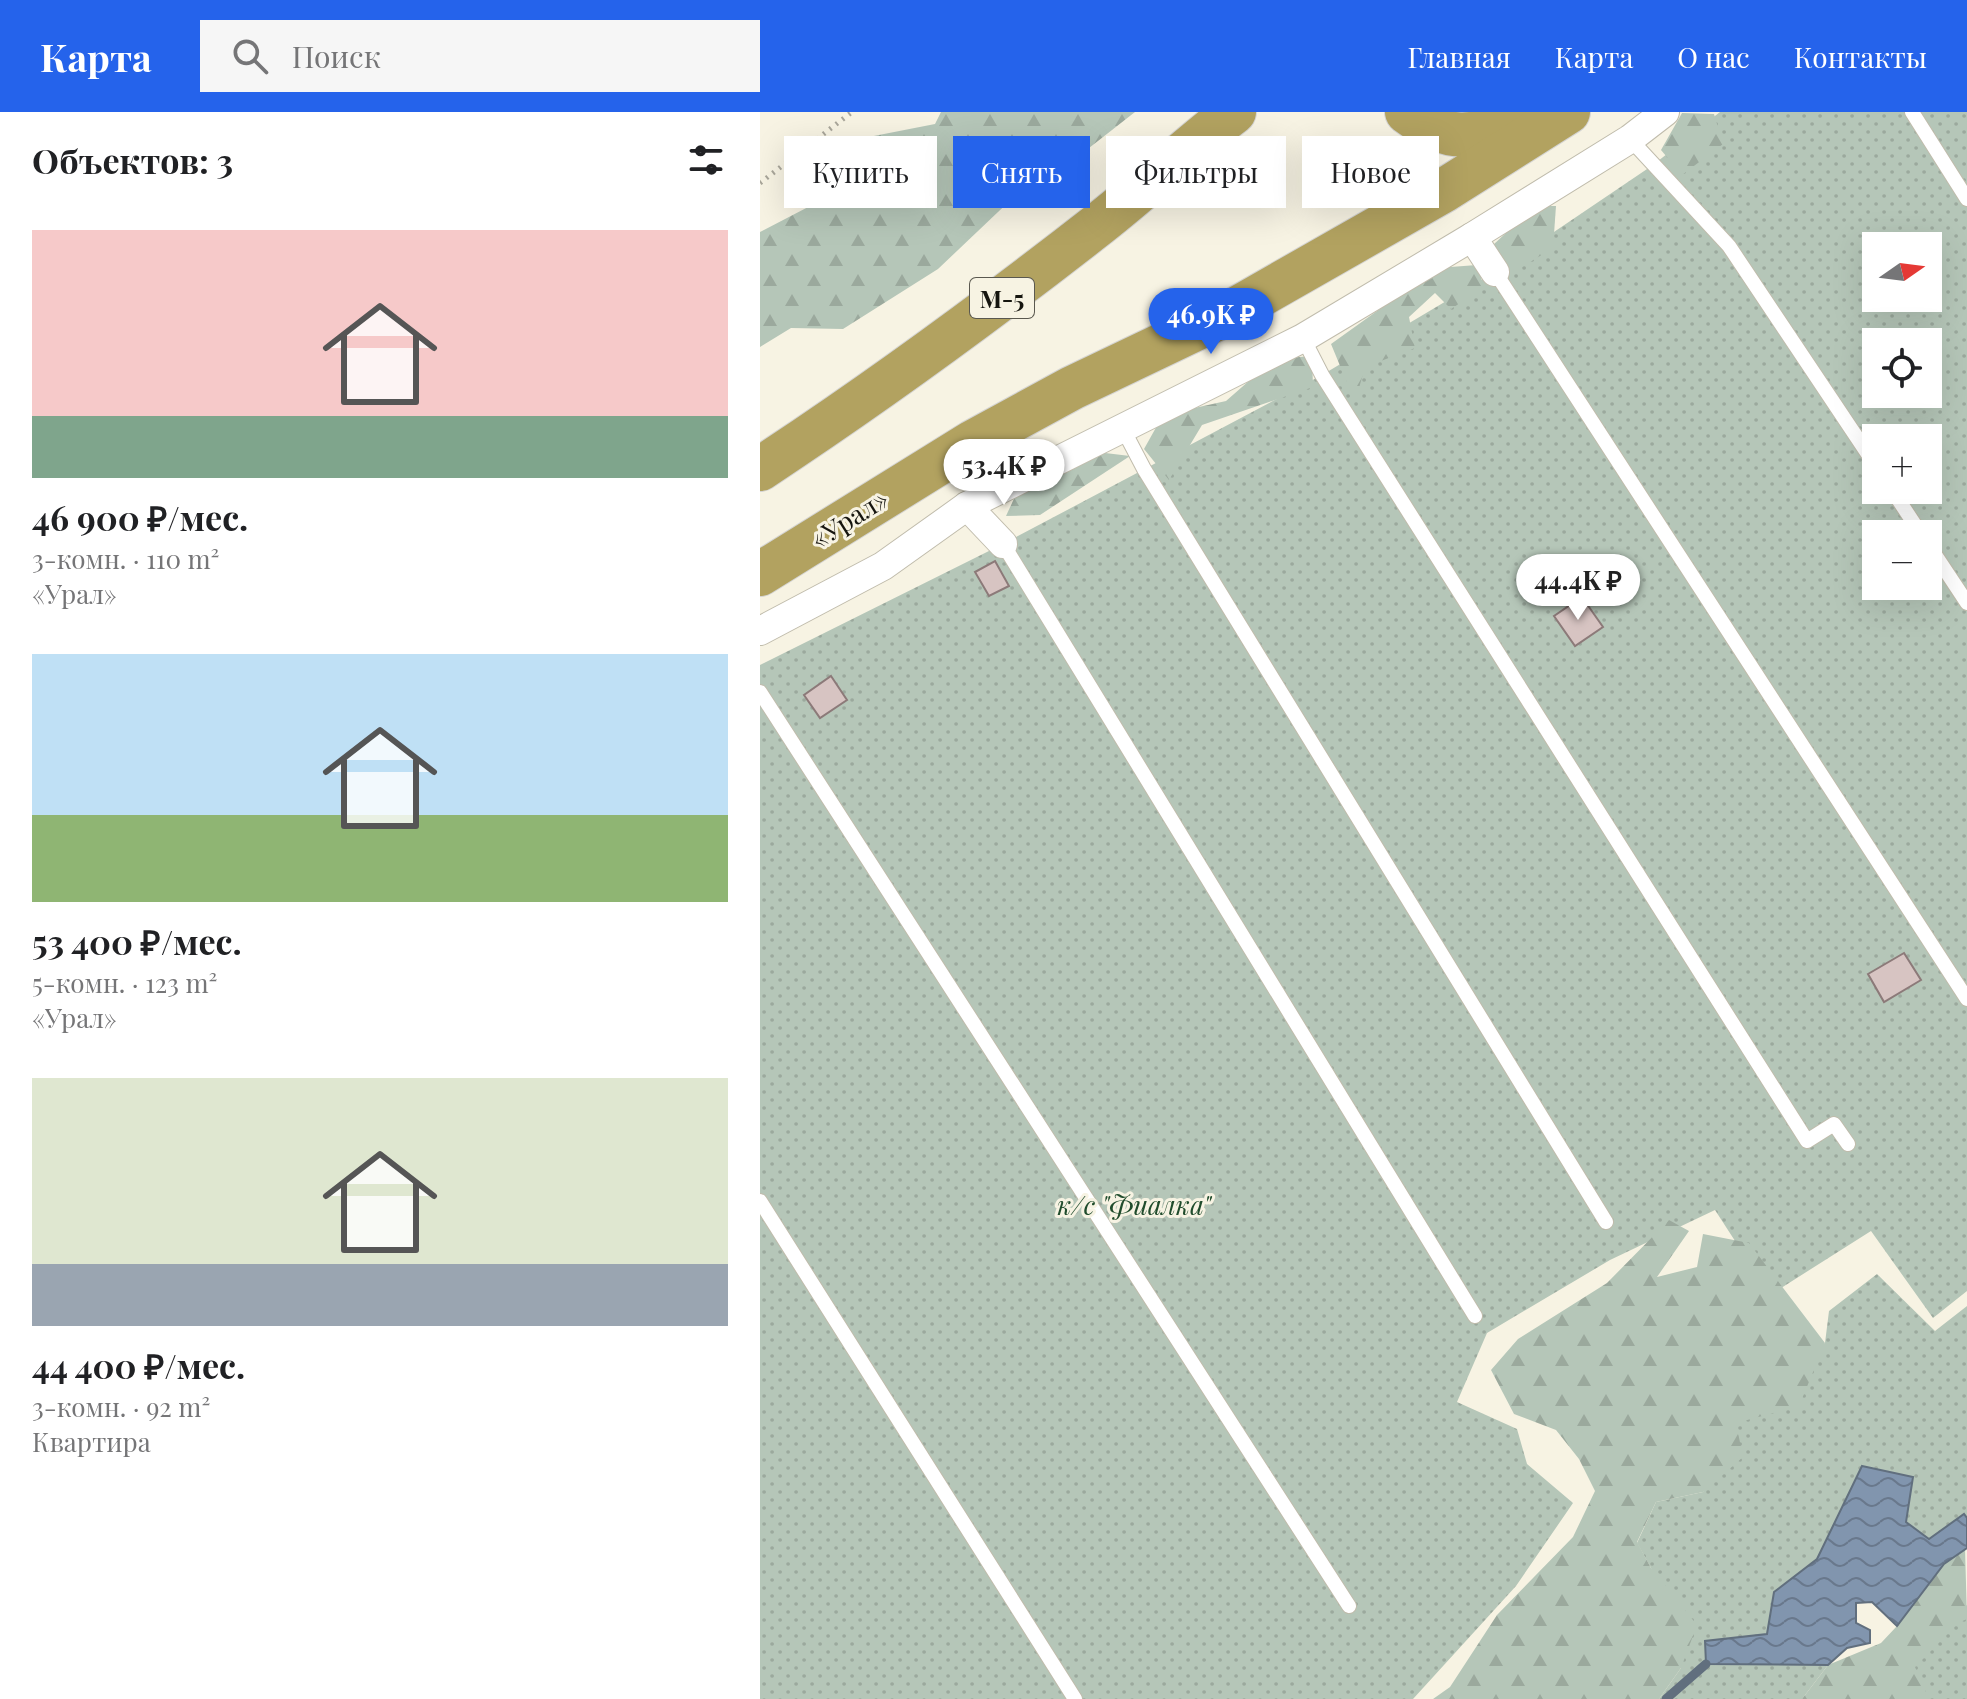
<!DOCTYPE html>
<html lang="ru">
<meta charset="utf-8">
<style>
body{margin:0;font-family:"Playfair Display",serif;background:#f6f6f6;color:#202124;height:100vh;display:flex;flex-direction:column;font-size:30px;white-space:nowrap}
*{box-sizing:border-box;margin:0}
p{font-size:26px;color:#757577}
.icon{flex:none;width:44px;height:44px;fill:none;stroke:currentColor;stroke-width:2;stroke-linecap:round;stroke-linejoin:round}
.map{position:relative;flex:1;overflow:hidden}
.drawer{display:flex;flex-direction:column;background:#fff;width:760px}
.drawer>*{flex:none}
.hud{position:absolute;left:24px;top:24px;width:760px;height:72px;display:flex;gap:16px}
.needle{width:52px;rotate:76deg}
.fabs{position:absolute;left:1102px;top:120px;display:grid;gap:16px}
.fabs a{display:grid;place-items:center;width:80px;height:80px;border-radius:0px;background:#fff;box-shadow:0 8px 32px #0002;font-size:40px}
.price{position:absolute;translate:-50% -68px;padding:0 18px;border-radius:28px;background:#fff;color:#222;font-size:26px;line-height:52px;filter:drop-shadow(0 2px 4px #0008)}
.price::after{content:'';position:absolute;left:50%;top:48px;width:24px;height:18px;margin-left:-12px;background:inherit;clip-path:polygon(0 0,100% 0,50% 100%)}
.price.current{background:#2563eb;color:#fff}
ul{padding:0;list-style:none}
li{display:grid;align-content:center;gap:16px;height:424px;padding:0 32px}
li span{display:grid;place-items:center;height:248px;border-radius:0px;color:#555}
li>.icon{margin-inline-start:auto}
span .icon{width:144px;height:144px;fill:#fffc;stroke-width:1}
li b{font-size:34px}
h2{display:flex;justify-content:space-between;align-items:center;height:96px;padding:0 32px;font-size:34px}
.chip{padding:0 28px;border-radius:0px;background:#fff;box-shadow:0 8px 32px #0002;font-size:28px;line-height:72px}
.chip.current{background:#2563eb;color:#fff}
header{display:flex;align-items:center;gap:48px;box-sizing:border-box;height:112px;padding:0 40px;background:#2563eb;color:#fff}
header strong{font-size:38px}
nav{display:flex;gap:44px;margin-inline-start:auto;font-size:28px}
.search{width:560px;height:72px;background:#f6f6f6;display:flex;align-items:center;gap:20px;box-sizing:border-box;padding:0 28px;border-radius:0px;color:#757577;font-size:30px}
main{display:flex;flex:1;min-height:0}
.map>svg:first-child{display:block}
.green{fill:url(#green-dots);fill-rule:evenodd}
.forest{fill:url(#forest-firs)}
.water{fill:url(#water-waves);stroke:#616f7e;stroke-width:2}
.lines{fill:none;stroke-linecap:round;stroke-linejoin:round}
.stream{stroke:#616f7e;stroke-width:9}
.building{fill:#d7c4c2;stroke:#8c7a79;stroke-width:2}
.service-casing{stroke:#c0bcac;stroke-width:16}
.minor-casing{stroke:#c0bcac;stroke-width:30}
.trunk-casing{stroke:#d5d5d4;stroke-width:46}
.path{stroke:#a9a69a;stroke-width:5;stroke-dasharray:2 6;stroke-linecap:butt}
.service{stroke:#fff;stroke-width:14}
.minor{stroke:#fff;stroke-width:28}
.trunk{stroke:#b2a260;stroke-width:44}
.labels{text-anchor:middle;dominant-baseline:central;stroke-width:6;stroke-linejoin:round;paint-order:stroke}
.shield{fill:#f7f3e3;stroke:#5a584f;stroke-width:2}
.shield-label{font-size:24px;font-weight:bold;fill:#16150f}
.street-label{font-size:26px;fill:#16150f;stroke:#f7f3e3}
.park-label{font-size:26px;font-style:italic;fill:#204c2c;stroke:#f7f3e3}
</style>
<header>
<strong>Карта</strong>
<div class="search"><svg class="icon" aria-label="search" viewBox="0 0 24 24"><circle cx="10" cy="10" r="6"/><path d="M15 15l6 6"/></svg>Поиск</div>
<nav><a>Главная</a><a>Карта</a><a>О нас</a><a>Контакты</a></nav>
</header>
<main>
<section class="drawer">
<h2>Объектов: 3<svg class="icon" aria-label="filters" viewBox="0 0 24 24"><path d="M4 7h16M4 17h16"/><circle cx="9" cy="7" r="2"/><circle cx="15" cy="17" r="2"/></svg></h2>
<ul>
<li><span style="background:linear-gradient(#f6c9c9 75%,#7fa58c 0)"><svg class="icon" aria-label="home" viewBox="0 0 24 24"><path d="M3 11l9-7 9 7M6 9v11h12V9"/></svg></span><div><b>46 900 ₽/мес.</b><p>3-комн. · 110 m²</p><p>«Урал»</p></div></li>
<li><span style="background:linear-gradient(#bfe0f5 65%,#8fb573 0)"><svg class="icon" aria-label="home" viewBox="0 0 24 24"><path d="M3 11l9-7 9 7M6 9v11h12V9"/></svg></span><div><b>53 400 ₽/мес.</b><p>5-комн. · 123 m²</p><p>«Урал»</p></div></li>
<li><span style="background:linear-gradient(#dfe7d0 75%,#9aa5b1 0)"><svg class="icon" aria-label="home" viewBox="0 0 24 24"><path d="M3 11l9-7 9 7M6 9v11h12V9"/></svg></span><div><b>44 400 ₽/мес.</b><p>3-комн. · 92 m²</p><p>Квартира</p></div></li>
</ul>
</section>
<div class="map">
<svg width="1207" height="1587" viewBox="0 0 1207 1587">
<defs>
<pattern id="green-dots" width="8" height="8" patternUnits="userSpaceOnUse" patternTransform="scale(2)"><rect width="8" height="8" fill="#b5c6b8"/><path d="M2 2h.1M6 6h.1" fill="none" stroke="#9ba99d" stroke-width="1.8" stroke-linecap="round"/></pattern>
<pattern id="forest-firs" width="22" height="20" patternUnits="userSpaceOnUse" patternTransform="scale(2)"><rect width="22" height="20" fill="#b5c6b8"/><path d="M5 1l3.5 6h-7zM16 11l3.5 6h-7z" fill="#9ba99d"/></pattern>
<pattern id="water-waves" width="16" height="10" patternUnits="userSpaceOnUse" patternTransform="scale(2)"><rect width="16" height="10" fill="#8195ae"/><path d="M0 5q4-4 8 0t8 0" fill="none" stroke="#69788c"/></pattern>
</defs>
<rect width="100%" height="100%" fill="#f7f3e3"/>
<g class="green">
<path d="M 960,0 L 1207,0 L 1207,1179 L 1173,1206 L 1111,1119 L 1010,1183 L 955,1098 L 850,1148 L 727,1221 L 697,1290 L 757,1317 L 767,1352 L 813,1391 L 756,1474 L 653,1587 L 0,1587 L 0,553 L 243,432 L 562,263 L 735,160 L 893,53 ZM 1116,134 L 1168,134 L 1168,186 L 1116,186 ZM 1116,230 L 1168,230 L 1168,282 L 1116,282 ZM 1116,326 L 1168,326 L 1168,378 L 1116,378 ZM 1116,422 L 1168,422 L 1168,474 L 1116,474 Z"/>
<polygon points="1117,1162 1175,1219 1207,1194 1207,1406 1204,1403 1170,1428 1146,1410 1103,1354 1057,1447 1014,1480 1007,1523 946,1552 1068,1553 1042,1587 899,1587 921,1556 891,1456 877,1431 896,1390 943,1380 975,1311 1065,1231 1069,1199"/>
<polygon points="1207,1493 1207,1587 1082,1587"/>
</g>
<g class="forest">
<polygon points="181,0 375,0 329,36 317,25 178,157 83,217 31,216 0,235 0,120 52,93 73,32 175,12"/>
<polygon points="922,1 954,2 963,32 922,63 901,38"/>
<polygon points="775,94 796,94 793,136 749,163 733,133"/>
<polygon points="717,153 724,175 691,197 675,181 649,205 655,236 605,255 595,290 571,232 677,156"/>
<polygon points="552,244 553,275 442,313 409,368 384,337 403,303 466,289 514,247"/>
<polygon points="337,340 370,344 280,403 246,404 258,378"/>
<polygon points="909,1108 929,1119 897,1165 937,1155 943,1122 989,1131 1065,1231 1039,1294 976,1311 983,1345 943,1380 896,1390 877,1430 891,1456 937,1513 921,1556 899,1587 673,1587 690,1575 737,1503 813,1425 835,1379 819,1347 796,1318 754,1302 731,1258 758,1227 847,1171"/>
<polygon points="1205,1436 1207,1507 1198,1511 1155,1555 1169,1587 1042,1587 1068,1553 1121,1531 1137,1514 1184,1452"/>
</g>
<polygon class="water" points="1102,1354 1153,1365 1146,1410 1169,1427 1204,1402 1207,1406 1207,1436 1184,1452 1137,1514 1112,1490 1096,1491 1096,1511 1110,1518 1110,1531 1087,1536 1068,1553 946,1552 945,1529 1007,1522 1014,1480 1057,1447"/>
<g class="lines">
<polyline class="stream" points="906,1587 946,1552"/>
</g>
<g class="building">
<polygon points="235,449 249,474 229,484 215,460"/>
<polygon points="822,485 843,515 815,534 794,504"/>
<polygon points="71,564 87,588 60,606 44,583"/>
<polygon points="1144,841 1161,868 1124,890 1108,862"/>
</g>
<g class="lines">
<defs>
<g id="service">
<polyline points="1152,0 1207,87"/>
<polyline points="870,27 969,134 1116,354"/>
<polyline points="735,160 1207,887"/>
<polyline points="543,226 562,263 1047,1029 1074,1012 1088,1032"/>
<polyline points="363,317 384,357 846,1110"/>
<polyline points="1132,378 1161,422"/>
<polyline points="243,432 715,1204"/>
<polyline points="1168,432 1207,491"/>
<polyline points="0,580 589,1494"/>
<polyline points="0,1089 315,1587"/>
</g>
<g id="minor">
<polyline points="735,160 712,125 870,27 905,0"/>
<polyline points="207,394 243,432"/>
<polyline points="0,519 123,454 207,394 543,226 712,125"/>
</g>
<g id="trunk">
<path d="M 647,0 C 698,38 720,20 775,3"/>
<path d="M 0,357 C 117,280 229,198 339,112 C 385,76 428,35 474,0"/>
<polyline points="0,462 213,330 312,276 469,201 683,79 808,0"/>
</g>
</defs>
<use href="#service" class="service-casing"/>
<use href="#minor" class="minor-casing"/>
<use href="#trunk" class="trunk-casing"/>
<polyline class="path" points="0,71 92,0"/>
<use href="#service" class="service"/>
<use href="#minor" class="minor"/>
<use href="#trunk" class="trunk"/>
</g>
<g class="labels">
<rect class="shield" x="210" y="166" width="64" height="40" rx="6"/>
<g class="shield-label">
<text x="242" y="186">М-5</text>
</g>
<g class="street-label">
<text transform="translate(89 406) rotate(-32)">«Урал»</text>
</g>
<g class="park-label">
<text x="374" y="1092">к/с "Фиалка"</text>
</g>
</g>
</svg>
<div class="fabs">
<a><svg class="needle" viewBox="-14 -14 28 28"><path d="M0-13l5 13h-10z" fill="#e53935"/><path d="M0 13l5-13h-10z" fill="#757577"/></svg></a>
<a><svg class="icon" aria-label="locate" viewBox="0 0 24 24"><circle cx="12" cy="12" r="6"/><path d="M12 2v4M12 18v4M2 12h4M18 12h4"/></svg></a>
<a>+</a>
<a>−</a>
</div>
<b class="price current" style="left:451px;top:244px">46.9K ₽</b>
<b class="price" style="left:244px;top:395px">53.4K ₽</b>
<b class="price" style="left:818px;top:510px">44.4K ₽</b>
<div class="hud">
<a class="chip">Купить</a>
<a class="chip current">Снять</a>
<a class="chip">Фильтры</a>
<a class="chip">Новое</a>
</div>
</div>
</main>
